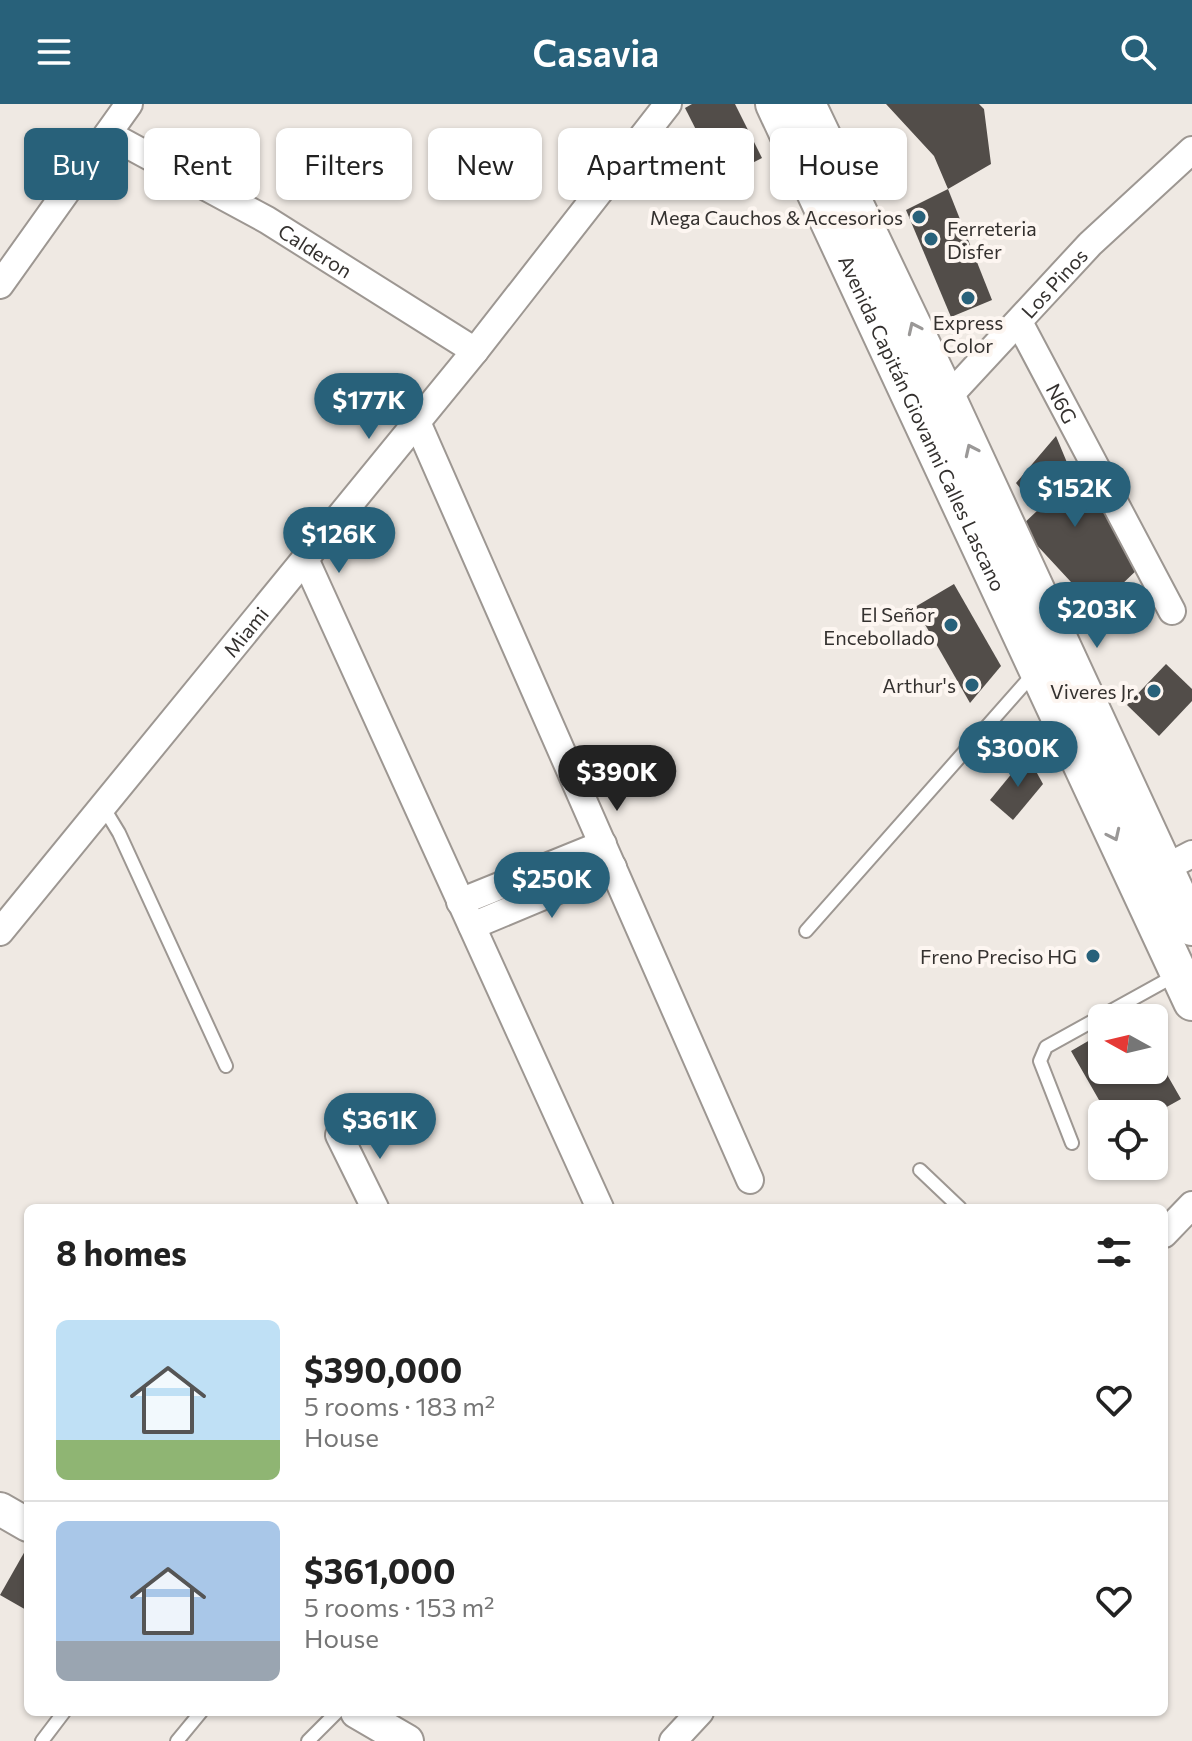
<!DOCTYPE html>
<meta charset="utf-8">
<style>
body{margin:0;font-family:Commissioner,sans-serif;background:#f6f6f6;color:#222;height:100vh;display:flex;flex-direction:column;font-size:30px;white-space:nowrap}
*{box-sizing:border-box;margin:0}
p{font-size:26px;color:#767676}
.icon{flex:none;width:44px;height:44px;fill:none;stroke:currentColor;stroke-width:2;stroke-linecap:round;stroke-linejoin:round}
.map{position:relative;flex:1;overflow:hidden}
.panel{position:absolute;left:24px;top:1100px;width:1144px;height:512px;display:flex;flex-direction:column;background:#fff;border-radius:12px;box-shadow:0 2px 6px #0004}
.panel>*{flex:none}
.hud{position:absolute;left:24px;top:24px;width:1144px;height:72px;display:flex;gap:16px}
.needle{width:52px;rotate:278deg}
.buttons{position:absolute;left:1088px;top:900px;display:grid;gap:16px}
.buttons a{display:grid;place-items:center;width:80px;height:80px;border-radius:12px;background:#fff;box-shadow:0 2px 6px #0004;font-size:40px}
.price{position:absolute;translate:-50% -68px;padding:0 18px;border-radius:28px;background:#28617a;color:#fff;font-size:26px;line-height:52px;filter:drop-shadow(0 2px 4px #0008)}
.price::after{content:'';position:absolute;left:50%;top:48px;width:24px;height:18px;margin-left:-12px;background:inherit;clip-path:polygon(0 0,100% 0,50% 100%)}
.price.current{background:#222;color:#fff}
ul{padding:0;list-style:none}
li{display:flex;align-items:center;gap:24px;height:200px;padding:0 32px}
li+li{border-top:2px solid #e0e0e0}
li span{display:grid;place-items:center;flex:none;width:224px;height:160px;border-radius:12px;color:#555}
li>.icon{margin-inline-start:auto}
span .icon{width:96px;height:96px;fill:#fffc;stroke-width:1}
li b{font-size:34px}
h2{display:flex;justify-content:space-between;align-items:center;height:96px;padding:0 32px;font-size:34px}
.tag{padding:0 28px;border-radius:12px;background:#fff;box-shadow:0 2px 6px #0004;font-size:28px;line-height:72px}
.tag.current{background:#28617a;color:#fff}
header{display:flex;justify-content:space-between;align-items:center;height:104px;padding:0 32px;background:#28617a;color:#fff;font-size:36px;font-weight:600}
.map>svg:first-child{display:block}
.building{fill:#524d49}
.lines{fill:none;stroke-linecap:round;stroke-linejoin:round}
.service-casing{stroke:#9d9792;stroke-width:16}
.minor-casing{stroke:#9d9792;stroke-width:30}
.tertiary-casing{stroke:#9d9792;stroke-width:36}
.secondary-casing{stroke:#9d9792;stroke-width:40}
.service{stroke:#fff;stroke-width:12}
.minor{stroke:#fff;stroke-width:26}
.tertiary{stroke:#fff;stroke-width:32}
.secondary{stroke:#fff;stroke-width:36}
.oneway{stroke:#9a9897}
.poi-dot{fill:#28617a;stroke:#fdf6f1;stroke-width:3}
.labels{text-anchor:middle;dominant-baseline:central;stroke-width:8;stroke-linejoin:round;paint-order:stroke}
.poi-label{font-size:20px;fill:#34312f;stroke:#fdf6f1;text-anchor:end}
.street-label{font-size:20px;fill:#34312f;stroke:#fdf6f1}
</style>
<header><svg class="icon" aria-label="menu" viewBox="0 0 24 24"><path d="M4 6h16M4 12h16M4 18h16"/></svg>Casavia<svg class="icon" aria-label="search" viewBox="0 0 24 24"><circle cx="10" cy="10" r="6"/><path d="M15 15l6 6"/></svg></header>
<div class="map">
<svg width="1192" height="1637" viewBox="0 0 1192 1637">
<rect width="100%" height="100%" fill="#efe9e3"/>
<g class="building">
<polygon points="692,0 735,0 762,54 721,75 685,4"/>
<polygon points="886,0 979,0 984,5 991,60 948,85 934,52"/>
<polygon points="948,85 992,196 951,213 906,106"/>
<polygon points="1056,332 1073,373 1121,425 1141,462 1096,505 1020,423 1038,406 1016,379"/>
<polygon points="954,480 1001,562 970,599 915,503"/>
<polygon points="1166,560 1192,585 1192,597 1159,632 1127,601"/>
<polygon points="1027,651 1043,680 1013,716 990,696"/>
<polygon points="1102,929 1102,966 1154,966 1154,948 1181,995 1154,1010 1107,1010 1071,947"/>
<polygon points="25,1447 28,1449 28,1507 0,1491"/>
</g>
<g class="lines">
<defs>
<g id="service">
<polyline points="102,701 119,729 226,962"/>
<polyline points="806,827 1034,569"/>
<polyline points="1072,1039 1040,957 1046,943 1176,871"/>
<polyline points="920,1066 960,1104"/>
<polyline points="42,1637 64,1608"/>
<polyline points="177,1637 201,1608"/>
<polyline points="308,1637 337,1608"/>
</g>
<g id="minor">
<path id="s1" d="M 108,30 L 267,116 L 475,247"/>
<polyline points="0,181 129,0"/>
<path id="s2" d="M 1019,218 L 1172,507"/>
<path id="s3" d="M 937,305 L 1090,140 L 1192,46"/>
<polyline points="417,318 750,1076"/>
<polyline points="305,455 600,1104"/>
<polyline points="1165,764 1192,750"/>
<polyline points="460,798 603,740"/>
<polyline points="472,822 613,763"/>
<path id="s4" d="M 0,828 L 475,247 L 668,0"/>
<polyline points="339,1031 375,1104"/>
<polyline points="1164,1130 1192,1101"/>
<polyline points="673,1637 700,1608"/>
</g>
<g id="tertiary">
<polyline points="0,1405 28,1421"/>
<polyline points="357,1608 407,1637"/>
</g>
<g id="secondary">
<path id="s5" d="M 774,0 L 1192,898"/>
<polyline points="807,0 948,295 1192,823"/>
</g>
</defs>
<use href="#service" class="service-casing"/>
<use href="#minor" class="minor-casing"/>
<use href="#tertiary" class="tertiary-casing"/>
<use href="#secondary" class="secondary-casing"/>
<use href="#service" class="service"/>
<use href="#minor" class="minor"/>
<use href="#tertiary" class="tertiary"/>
<use href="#secondary" class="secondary"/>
</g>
<defs><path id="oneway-chevron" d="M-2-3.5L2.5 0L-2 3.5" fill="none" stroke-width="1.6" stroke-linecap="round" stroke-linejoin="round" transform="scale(2)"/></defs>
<g class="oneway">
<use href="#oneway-chevron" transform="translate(914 224) rotate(-115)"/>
<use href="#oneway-chevron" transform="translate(971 346) rotate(-115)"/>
<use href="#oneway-chevron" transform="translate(1114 731) rotate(65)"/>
</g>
<g class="poi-dot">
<circle cx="919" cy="113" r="8"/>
<circle cx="931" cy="135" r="8"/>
<circle cx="968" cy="194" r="8"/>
<circle cx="951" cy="521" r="8"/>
<circle cx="972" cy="581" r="8"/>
<circle cx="1154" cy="587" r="8"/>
<circle cx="1093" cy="852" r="8"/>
</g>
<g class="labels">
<g class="poi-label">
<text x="903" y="113">Mega Cauchos &amp; Accesorios</text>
<text x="947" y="124" text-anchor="start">Ferreteria<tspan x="947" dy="23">Disfer</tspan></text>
<text x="968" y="218" text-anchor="middle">Express<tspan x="968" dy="23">Color</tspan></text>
<text x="935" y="510">El Señor<tspan x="935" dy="23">Encebollado</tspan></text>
<text x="956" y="581">Arthur's</text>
<text x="1138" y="587">Viveres Jr.</text>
<text x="1077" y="852">Freno Preciso HG</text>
</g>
<g class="street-label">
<text stroke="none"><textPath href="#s1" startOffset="238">Calderon</textPath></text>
<text stroke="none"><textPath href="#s3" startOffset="172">Los Pinos</textPath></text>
<text stroke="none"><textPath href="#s2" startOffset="92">N6G</textPath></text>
<text stroke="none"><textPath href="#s5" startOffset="352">Avenida Capitán Giovanni Calles Lascano</textPath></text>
<text stroke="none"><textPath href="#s4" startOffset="388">Miami</textPath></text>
</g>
</g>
</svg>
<div class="buttons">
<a><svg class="needle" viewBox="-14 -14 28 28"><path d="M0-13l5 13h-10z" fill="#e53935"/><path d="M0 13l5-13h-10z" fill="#767676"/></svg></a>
<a><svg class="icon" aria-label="locate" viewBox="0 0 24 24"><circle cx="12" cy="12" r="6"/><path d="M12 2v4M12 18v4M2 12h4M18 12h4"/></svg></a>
</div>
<b class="price" style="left:369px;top:337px">$177K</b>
<b class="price" style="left:1075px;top:425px">$152K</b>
<b class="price" style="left:339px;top:471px">$126K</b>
<b class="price" style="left:1097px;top:546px">$203K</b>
<b class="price" style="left:1018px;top:685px">$300K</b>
<b class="price current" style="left:617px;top:709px">$390K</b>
<b class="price" style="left:552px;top:816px">$250K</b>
<b class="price" style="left:380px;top:1057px">$361K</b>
<div class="hud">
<a class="tag current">Buy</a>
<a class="tag">Rent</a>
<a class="tag">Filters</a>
<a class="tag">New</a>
<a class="tag">Apartment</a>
<a class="tag">House</a>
</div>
<section class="panel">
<h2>8 homes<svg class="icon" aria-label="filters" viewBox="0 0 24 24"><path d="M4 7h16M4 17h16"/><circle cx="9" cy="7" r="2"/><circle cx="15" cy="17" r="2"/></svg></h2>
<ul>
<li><span style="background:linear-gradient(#bfe0f5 75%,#8fb573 0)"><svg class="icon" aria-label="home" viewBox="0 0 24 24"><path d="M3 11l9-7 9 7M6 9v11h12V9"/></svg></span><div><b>$390,000</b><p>5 rooms · 183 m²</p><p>House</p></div><svg class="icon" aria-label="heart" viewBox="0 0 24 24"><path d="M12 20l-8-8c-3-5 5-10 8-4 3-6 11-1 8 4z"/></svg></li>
<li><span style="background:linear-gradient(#a9c7e8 75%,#9aa5b1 0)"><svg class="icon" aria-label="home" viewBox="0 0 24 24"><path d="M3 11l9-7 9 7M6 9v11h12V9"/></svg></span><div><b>$361,000</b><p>5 rooms · 153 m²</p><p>House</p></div><svg class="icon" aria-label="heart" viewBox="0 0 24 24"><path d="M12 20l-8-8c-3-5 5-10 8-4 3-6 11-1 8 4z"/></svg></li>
</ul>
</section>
</div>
